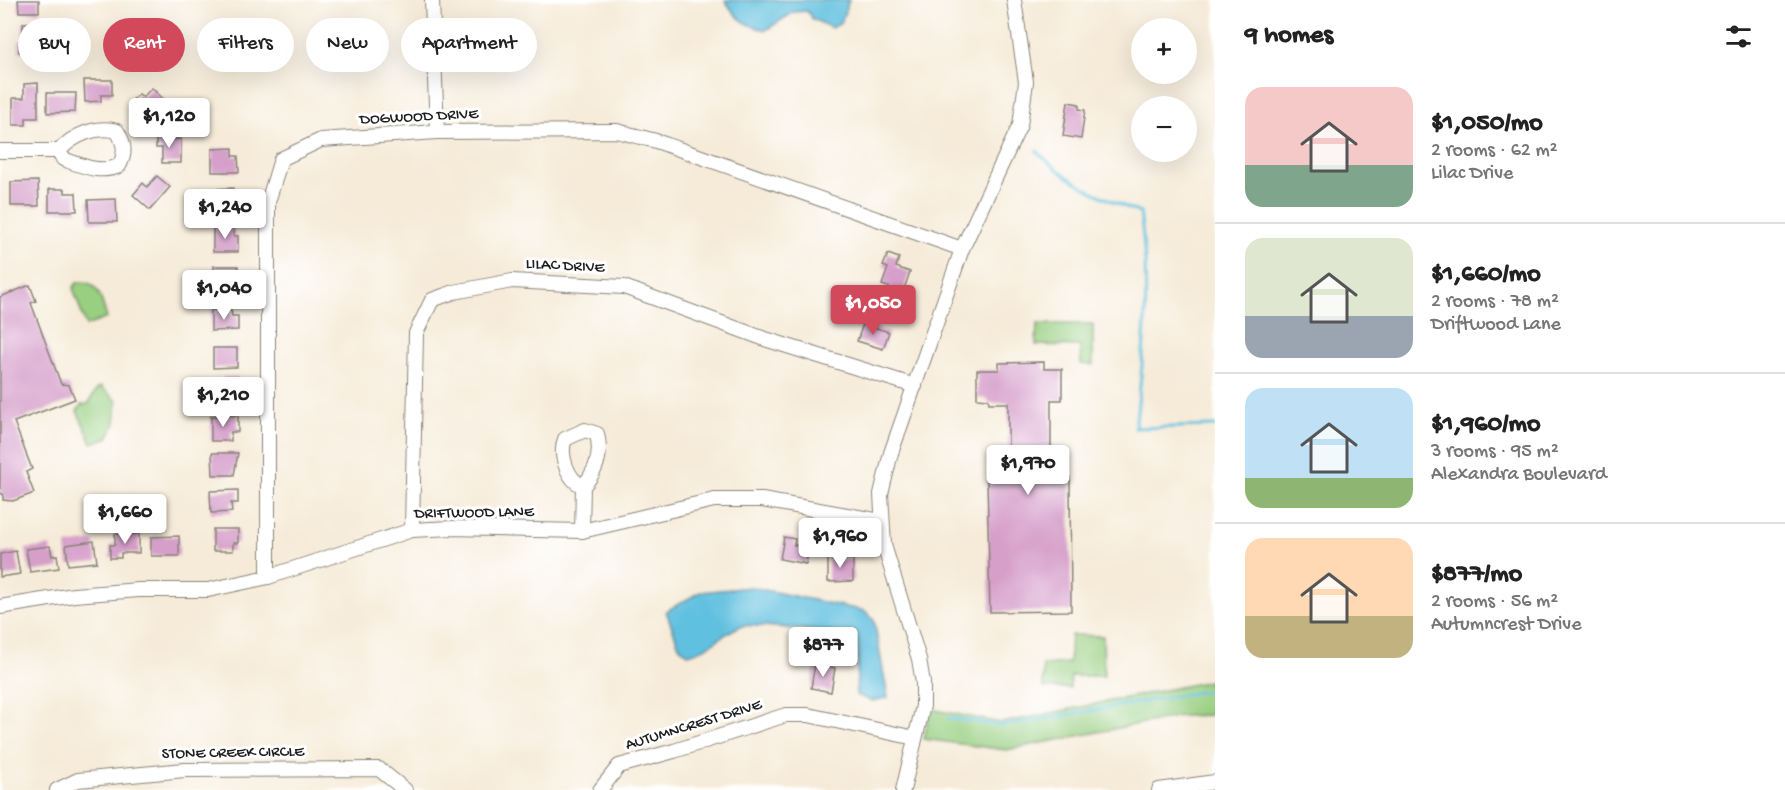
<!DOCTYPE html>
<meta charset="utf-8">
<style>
body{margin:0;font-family:"Gochi Hand",sans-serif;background:#f6f6f6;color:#222;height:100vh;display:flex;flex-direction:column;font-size:22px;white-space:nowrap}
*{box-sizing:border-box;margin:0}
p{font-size:20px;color:#767676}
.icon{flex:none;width:33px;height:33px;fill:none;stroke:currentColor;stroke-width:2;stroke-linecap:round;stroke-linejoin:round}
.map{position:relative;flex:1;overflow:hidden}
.details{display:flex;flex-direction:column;background:#fff;width:570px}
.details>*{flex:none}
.banner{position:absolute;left:18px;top:18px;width:570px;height:54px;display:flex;gap:12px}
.controls{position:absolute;left:1131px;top:18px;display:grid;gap:12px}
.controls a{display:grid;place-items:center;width:66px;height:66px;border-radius:50%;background:#fff;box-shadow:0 6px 24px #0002;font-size:30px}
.price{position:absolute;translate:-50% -51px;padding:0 14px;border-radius:6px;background:#fff;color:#222;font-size:20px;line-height:39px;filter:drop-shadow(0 2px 3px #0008)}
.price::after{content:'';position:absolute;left:50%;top:36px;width:18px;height:14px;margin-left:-9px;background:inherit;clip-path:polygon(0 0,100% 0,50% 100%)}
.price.on{background:#d1495b;color:#fff}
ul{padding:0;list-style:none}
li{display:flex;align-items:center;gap:18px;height:150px;padding:0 30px}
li+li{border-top:2px solid #e0e0e0}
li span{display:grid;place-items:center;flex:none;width:168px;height:120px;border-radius:18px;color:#555}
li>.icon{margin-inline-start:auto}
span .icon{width:72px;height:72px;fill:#fffc;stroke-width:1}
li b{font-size:26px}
h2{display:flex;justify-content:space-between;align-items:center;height:72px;padding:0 30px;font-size:26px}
.pill{padding:0 21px;border-radius:27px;background:#fff;box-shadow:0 6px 24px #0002;font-size:21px;line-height:54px}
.pill.on{background:#d1495b;color:#fff}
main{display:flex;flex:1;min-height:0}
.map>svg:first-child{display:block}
.green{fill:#98cf81;stroke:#5a764e;stroke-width:1.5}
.water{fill:#61c0df;stroke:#3e6e7e;stroke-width:1.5}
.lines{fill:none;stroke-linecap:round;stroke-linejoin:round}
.stream{stroke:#61c0df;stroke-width:3}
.building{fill:#d69fca}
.minor-casing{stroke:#89847a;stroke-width:16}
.minor{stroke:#fff;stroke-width:14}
.labels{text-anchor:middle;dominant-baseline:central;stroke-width:6;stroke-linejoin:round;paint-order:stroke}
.street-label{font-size:16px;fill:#1c1c1c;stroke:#fff}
</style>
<main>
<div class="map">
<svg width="1215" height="790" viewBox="0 0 1215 790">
<rect width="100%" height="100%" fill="#fff"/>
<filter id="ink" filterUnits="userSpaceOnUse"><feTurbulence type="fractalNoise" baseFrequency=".0167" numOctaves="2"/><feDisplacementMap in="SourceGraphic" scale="12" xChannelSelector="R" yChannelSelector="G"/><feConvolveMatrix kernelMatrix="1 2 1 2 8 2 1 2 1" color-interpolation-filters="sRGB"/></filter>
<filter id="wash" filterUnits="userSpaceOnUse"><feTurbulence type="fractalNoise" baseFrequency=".008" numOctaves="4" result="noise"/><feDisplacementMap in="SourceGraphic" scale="24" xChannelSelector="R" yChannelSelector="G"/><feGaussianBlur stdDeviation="1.35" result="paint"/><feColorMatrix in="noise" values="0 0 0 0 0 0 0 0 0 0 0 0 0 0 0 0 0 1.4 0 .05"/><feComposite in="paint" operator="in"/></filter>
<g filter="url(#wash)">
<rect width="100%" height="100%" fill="#f6ebd8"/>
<g class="green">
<path d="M 82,282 C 100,282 102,304 107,318 L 86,326 L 73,288 L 77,283 Z"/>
<polygon points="1037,324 1093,324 1093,365 1081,364 1080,346 1036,345"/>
<polygon points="101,387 117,401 115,424 108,438 92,443 77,411 81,405 88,404 97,389"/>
<polygon points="1071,635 1103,636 1104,676 1071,676 1070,688 1043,688 1043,665 1069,663"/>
<polygon points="1215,680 1215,715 1180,716 1006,750 924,739 930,709 1001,723"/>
</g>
<g class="water">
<path d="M 725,0 L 849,0 L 841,23 L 832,28 L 812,19 L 807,11 L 794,12 L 766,30 C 745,26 736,18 725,0 Z"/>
<path d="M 751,587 L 865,611 L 874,620 L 888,698 L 872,701 L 856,695 L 858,651 C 853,647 847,637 842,635 C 833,631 748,624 741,626 C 721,634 711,649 688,654 L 679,646 L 666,611 L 700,592 Z"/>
</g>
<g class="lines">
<g class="stream">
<path d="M 1037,151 C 1065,181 1103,198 1140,213 C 1151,283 1144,358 1135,428 L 1215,426"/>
<polyline points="948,718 1003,726 1199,692 1215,692"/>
</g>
</g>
<g id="blocks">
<g class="building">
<polygon points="18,0 39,0 39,12 19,12"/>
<polygon points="43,22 44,51 19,52 19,41 23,41 23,23"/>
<polygon points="84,80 112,80 112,95 101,95 101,101 85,102"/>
<polygon points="38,83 38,118 26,118 26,125 13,125 13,98 24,98 24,84"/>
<polygon points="152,88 172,108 156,123 147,113 143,117 129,103 139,94 143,97"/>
<polygon points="47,93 76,93 75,112 47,113"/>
<polygon points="1068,102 1079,104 1079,109 1085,110 1081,139 1063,136"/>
<polygon points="156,133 167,133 167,140 181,139 181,163 162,163 162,148 156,148"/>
<polygon points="233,148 233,156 238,156 239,172 212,172 212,149"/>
<polygon points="157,176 170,187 150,210 133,195 143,183 147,187"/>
<polygon points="38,181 39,206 11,206 11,182"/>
<polygon points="233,188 233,197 238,197 238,212 212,212 212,189"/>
<polygon points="49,189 65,189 65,193 76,193 77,211 49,211"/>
<polygon points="116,199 117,222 89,222 88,200"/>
<polygon points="234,227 234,236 238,236 238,252 213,252 213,228"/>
<polygon points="888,254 899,258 896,267 910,272 903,292 882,285 888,268 883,266"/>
<rect x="214" y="266" width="24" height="23"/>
<polygon points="30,285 36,301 31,303 61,384 69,385 75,399 14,422 32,469 26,472 34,493 13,501 3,500 3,494 0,493 0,297"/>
<polygon points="211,310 231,310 232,316 238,316 238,330 211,331"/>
<polygon points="863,324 889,332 883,349 857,341"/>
<polygon points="213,348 237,348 237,367 213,368"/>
<polygon points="1044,362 1044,369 1062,369 1062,400 1051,400 1051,477 1070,477 1071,611 990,612 987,479 1008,479 1008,403 989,403 988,399 977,398 977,370 999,370 999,363"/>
<polygon points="223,377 238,377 238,395 235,395 235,404 212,404 212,382 223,382"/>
<polygon points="211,416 238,416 238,432 231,432 231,441 211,441"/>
<polygon points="212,453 238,453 234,475 213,475"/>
<polygon points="238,490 238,503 231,503 232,512 211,513 210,491"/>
<polygon points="213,529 238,529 238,543 233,543 233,551 213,551"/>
<polygon points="115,534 139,534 139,553 121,553 121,558 110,558 110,545 115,545"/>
<polygon points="179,536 179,556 151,556 151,537"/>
<polygon points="784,537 795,539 794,545 809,547 806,564 780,559"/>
<polygon points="94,541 97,562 68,565 66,545"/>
<polygon points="50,546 52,556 57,555 59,568 30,572 26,549"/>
<polygon points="16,551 20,574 0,577 0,554"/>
<polygon points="828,552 838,552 838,560 853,559 853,581 828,582"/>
<polygon points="815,664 835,668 831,692 811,688"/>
</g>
</g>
</g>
<g filter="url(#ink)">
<use href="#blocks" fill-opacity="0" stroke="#89847a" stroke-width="1.5"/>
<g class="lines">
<defs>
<g id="minor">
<polyline points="432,0 437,132"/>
<path d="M 0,151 L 59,151 C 73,135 97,125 117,131 C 125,143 126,154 119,166 C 99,174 83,166 63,159 L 59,151"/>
<polyline points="412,530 416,333 432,300 454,292 512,281 624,287 765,339 915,386"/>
<path d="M 582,531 L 583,486 C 597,471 602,454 597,434 L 585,430 L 565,439 C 559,454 567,480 583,486"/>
<polyline points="268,577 268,202 281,159 321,140 437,132 617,131 656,141 962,249"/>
<polyline points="0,607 74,595 139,590 208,590 268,577 412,530 452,528 582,531 714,500 762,500 881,521"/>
<polyline points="57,790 78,780 185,770 379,769 405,790"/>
<polyline points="600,790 619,766 674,751 786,715 808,715 915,738"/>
<polyline points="903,790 923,706 923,683 919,659 884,545 881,494 891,453 962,249 1020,125 1026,82 1014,0"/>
<polyline points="1159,790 1215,782"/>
</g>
</defs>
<use href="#minor" class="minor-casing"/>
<use href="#minor" class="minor"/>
</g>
</g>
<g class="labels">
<g class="street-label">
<text transform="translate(419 118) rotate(-3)">DOGWOOD DRIVE</text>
<text transform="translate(565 267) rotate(3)">LILAC DRIVE</text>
<text transform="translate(474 514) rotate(-1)">DRIFTWOOD LANE</text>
<text transform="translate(694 726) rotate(-17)">AUTUMNCREST DRIVE</text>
<text transform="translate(233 754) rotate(-1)">STONE CREEK CIRCLE</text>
</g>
</g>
</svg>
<div class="controls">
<a>+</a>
<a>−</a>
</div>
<b class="price" style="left:169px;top:149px">$1,120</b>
<b class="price" style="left:225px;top:240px">$1,240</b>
<b class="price" style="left:224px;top:321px">$1,040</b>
<b class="price on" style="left:873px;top:336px">$1,050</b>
<b class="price" style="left:223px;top:428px">$1,210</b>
<b class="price" style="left:1028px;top:496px">$1,970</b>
<b class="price" style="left:125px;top:545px">$1,660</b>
<b class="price" style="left:840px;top:569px">$1,960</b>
<b class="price" style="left:823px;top:678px">$877</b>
<div class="banner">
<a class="pill">Buy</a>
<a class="pill on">Rent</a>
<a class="pill">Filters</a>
<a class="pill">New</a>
<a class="pill">Apartment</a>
</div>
</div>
<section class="details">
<h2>9 homes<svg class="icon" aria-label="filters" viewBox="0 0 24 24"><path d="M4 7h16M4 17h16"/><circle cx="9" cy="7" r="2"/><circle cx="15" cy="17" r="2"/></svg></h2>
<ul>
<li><span style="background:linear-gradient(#f6c9c9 65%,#7fa58c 0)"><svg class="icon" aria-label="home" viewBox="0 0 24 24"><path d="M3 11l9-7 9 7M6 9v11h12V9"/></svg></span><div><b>$1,050/mo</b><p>2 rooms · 62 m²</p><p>Lilac Drive</p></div></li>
<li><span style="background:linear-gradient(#dfe7d0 65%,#9aa5b1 0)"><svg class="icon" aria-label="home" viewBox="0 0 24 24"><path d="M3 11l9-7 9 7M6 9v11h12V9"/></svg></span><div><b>$1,660/mo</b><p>2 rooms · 78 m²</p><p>Driftwood Lane</p></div></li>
<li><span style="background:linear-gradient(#bfe0f5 75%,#8fb573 0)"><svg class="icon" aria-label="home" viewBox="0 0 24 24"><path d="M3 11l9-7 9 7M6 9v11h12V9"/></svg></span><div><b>$1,960/mo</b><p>3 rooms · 95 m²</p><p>Alexandra Boulevard</p></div></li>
<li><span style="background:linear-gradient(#ffd9b3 65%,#c2b280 0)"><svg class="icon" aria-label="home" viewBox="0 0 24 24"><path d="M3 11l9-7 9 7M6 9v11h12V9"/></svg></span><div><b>$877/mo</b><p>2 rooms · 56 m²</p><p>Autumncrest Drive</p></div></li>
</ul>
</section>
</main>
